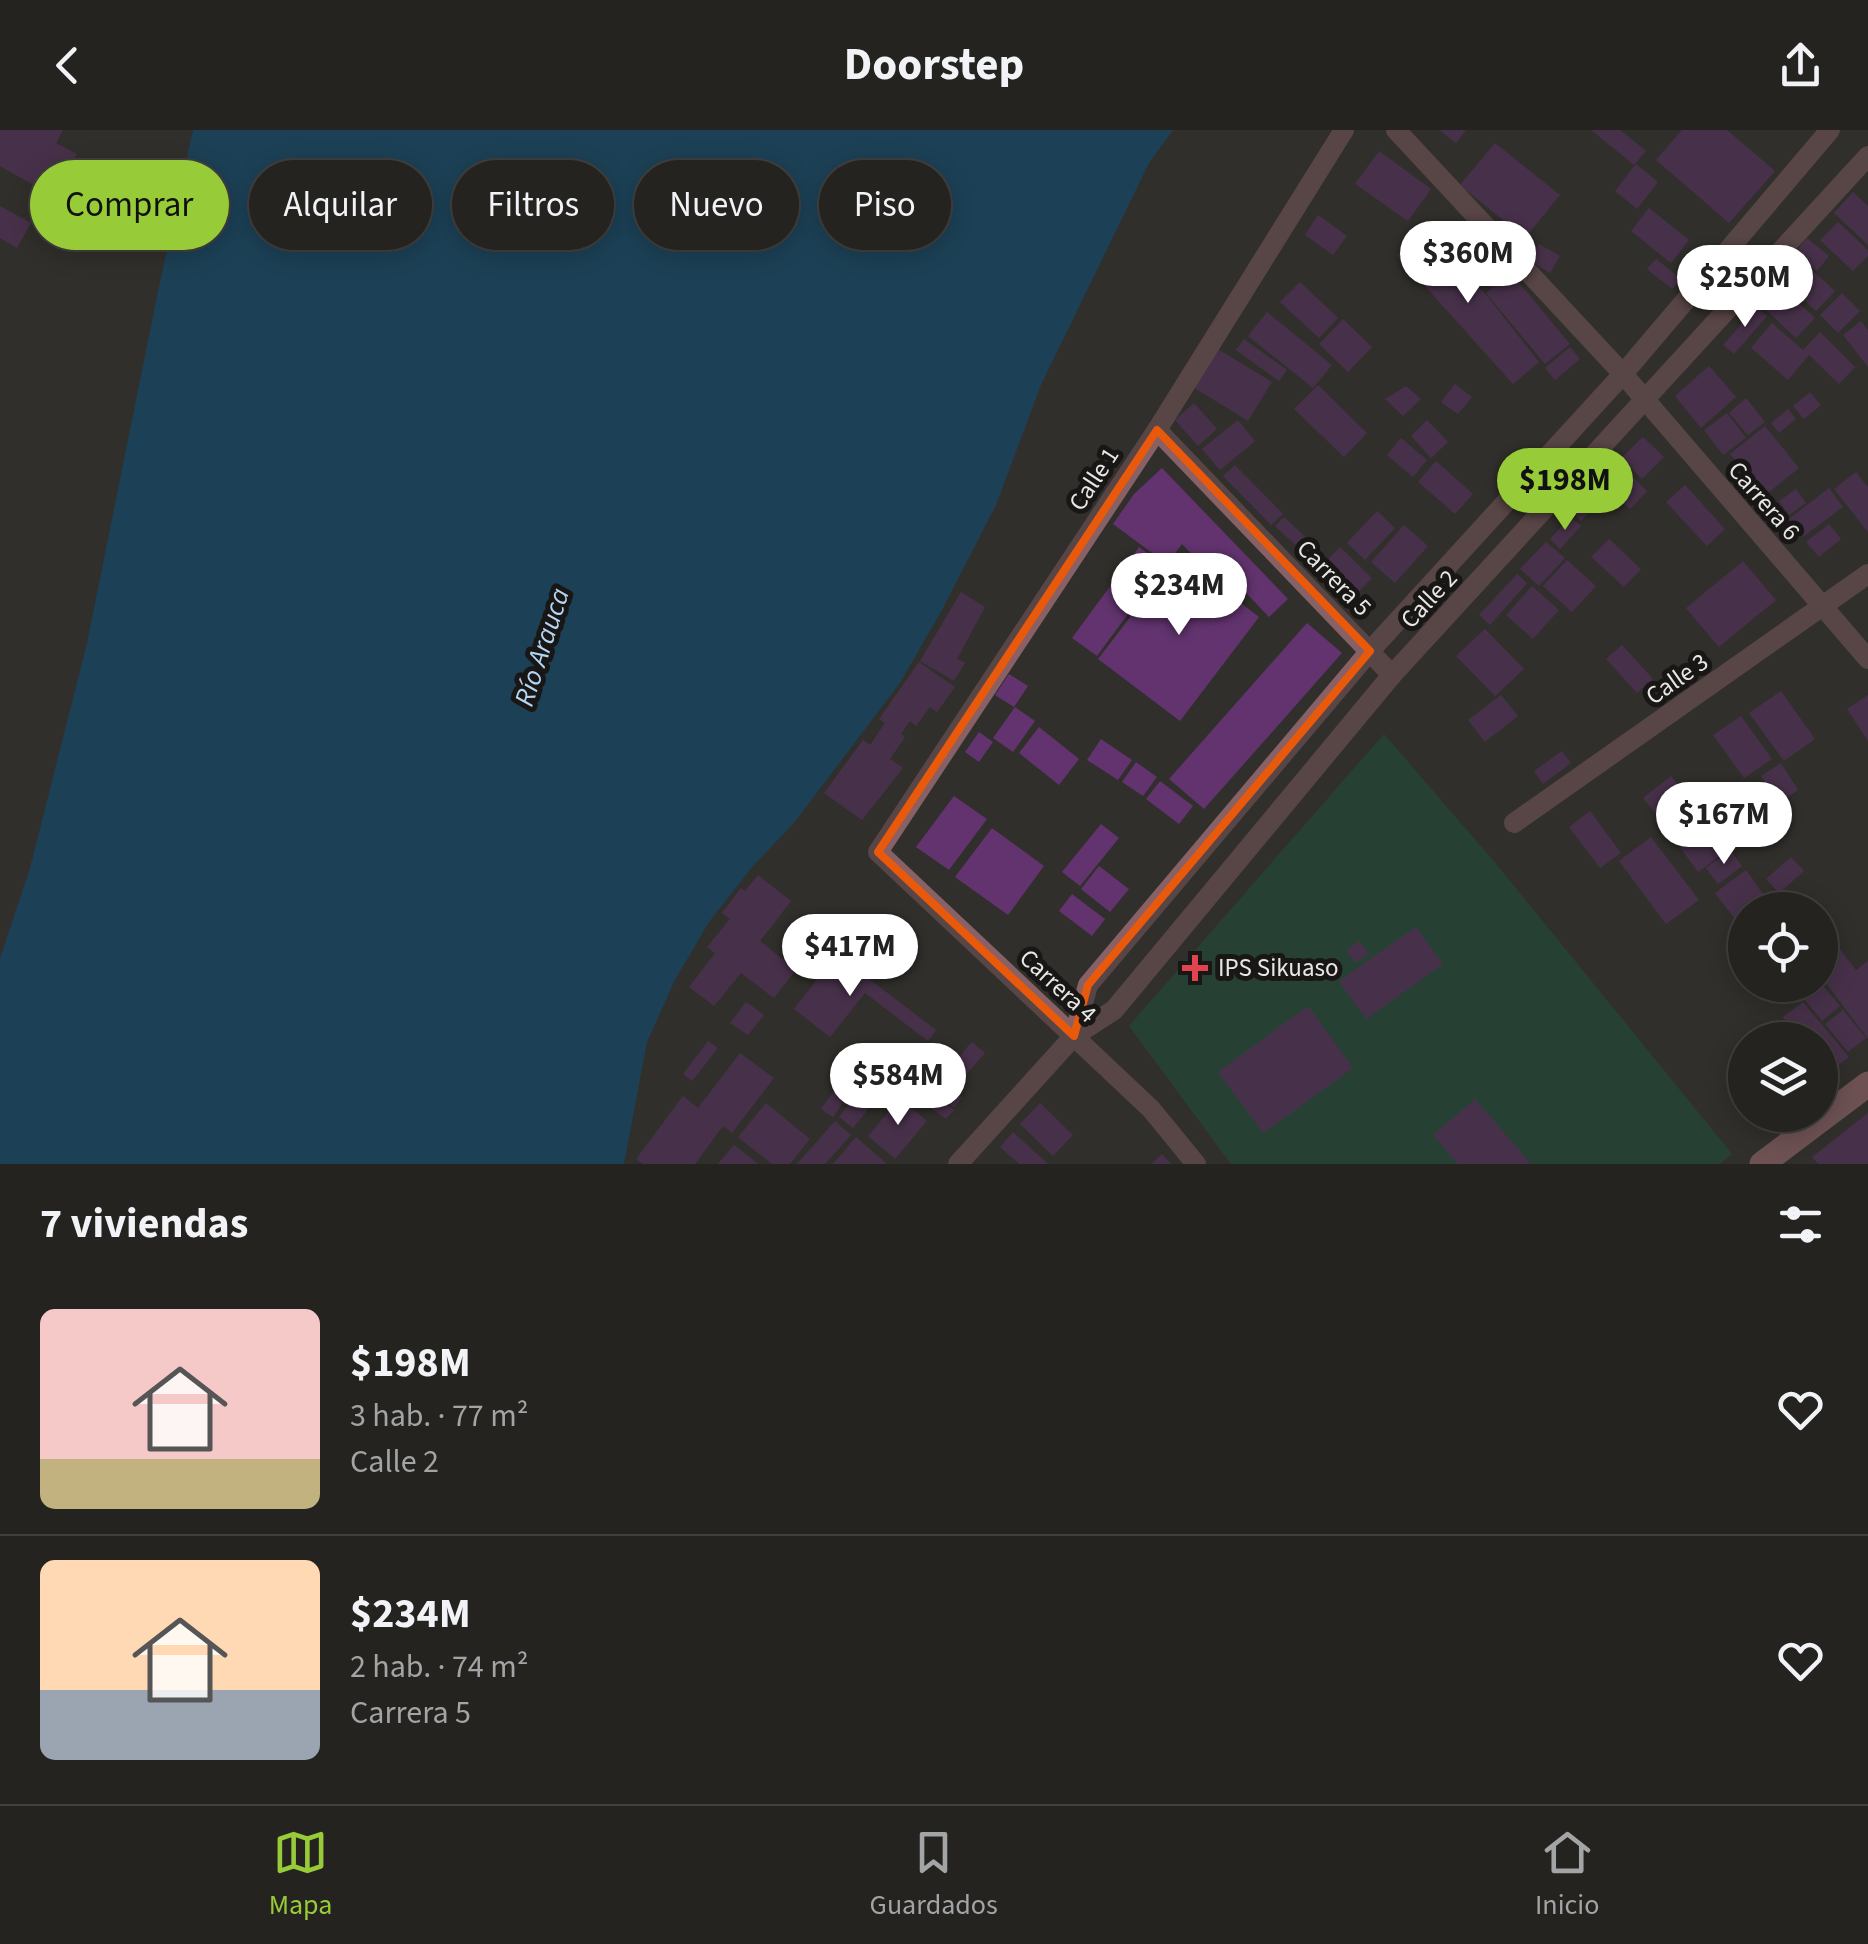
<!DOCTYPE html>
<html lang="es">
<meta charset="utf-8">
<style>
body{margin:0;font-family:"Source Sans 3",sans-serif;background:#312f2d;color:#f1f3f6;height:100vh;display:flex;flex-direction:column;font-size:38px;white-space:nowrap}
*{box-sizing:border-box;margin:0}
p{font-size:32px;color:#a3a4a5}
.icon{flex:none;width:55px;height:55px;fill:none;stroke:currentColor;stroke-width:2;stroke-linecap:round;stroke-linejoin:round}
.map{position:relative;height:1034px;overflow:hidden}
.details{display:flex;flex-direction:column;background:#252320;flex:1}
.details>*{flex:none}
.hud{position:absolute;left:30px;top:30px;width:1000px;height:90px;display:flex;gap:20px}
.controls{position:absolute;left:1728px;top:762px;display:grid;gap:20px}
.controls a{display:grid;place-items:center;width:110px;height:110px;border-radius:50%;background:#252320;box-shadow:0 5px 25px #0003,0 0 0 2px #42403e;font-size:50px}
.price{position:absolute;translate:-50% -85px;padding:0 22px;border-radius:35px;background:#fff;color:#222;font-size:32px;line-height:65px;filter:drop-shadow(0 2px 5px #0008)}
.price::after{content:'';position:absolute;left:50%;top:60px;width:30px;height:22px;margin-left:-15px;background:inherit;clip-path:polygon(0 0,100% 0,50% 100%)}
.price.current{background:#97cc38;color:#111}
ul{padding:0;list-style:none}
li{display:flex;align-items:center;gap:30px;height:250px;padding:0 40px}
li+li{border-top:2px solid #42403e}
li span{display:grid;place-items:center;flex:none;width:280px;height:200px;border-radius:15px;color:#555}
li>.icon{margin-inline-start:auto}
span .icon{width:120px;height:120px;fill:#fffc;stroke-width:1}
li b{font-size:42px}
h2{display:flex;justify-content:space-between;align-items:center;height:120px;padding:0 40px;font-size:42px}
.chip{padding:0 35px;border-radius:45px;background:#252320;box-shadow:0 5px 25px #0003,0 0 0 2px #42403e;font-size:35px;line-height:90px}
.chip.current{background:#97cc38;color:#111}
header{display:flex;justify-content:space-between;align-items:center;height:130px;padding:0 40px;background:#252320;font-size:45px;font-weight:700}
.menu{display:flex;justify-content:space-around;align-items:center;height:140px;border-top:2px solid #42403e;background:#252320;font-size:28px;color:#a3a4a5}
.menu a{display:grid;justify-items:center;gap:5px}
.menu .current{color:#97cc38}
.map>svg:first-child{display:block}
.green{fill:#1a583d}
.water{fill:#035488}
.building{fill:#62336f}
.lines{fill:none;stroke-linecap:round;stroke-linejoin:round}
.street{stroke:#876165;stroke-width:20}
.secondary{stroke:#b87d83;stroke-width:25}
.marked{fill:none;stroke:#e8590c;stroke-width:8;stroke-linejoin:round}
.health-dot{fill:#e0444e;stroke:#181715;stroke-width:4}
.labels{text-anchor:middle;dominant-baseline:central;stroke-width:10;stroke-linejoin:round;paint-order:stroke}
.street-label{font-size:25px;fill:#e9e7e5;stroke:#181715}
.poi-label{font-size:25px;fill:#e9e7e5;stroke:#181715;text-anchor:start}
.water-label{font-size:28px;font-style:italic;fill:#b4d5f4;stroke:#181715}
</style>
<header><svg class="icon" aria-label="back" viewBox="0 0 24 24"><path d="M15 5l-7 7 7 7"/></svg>Doorstep<svg class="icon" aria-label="share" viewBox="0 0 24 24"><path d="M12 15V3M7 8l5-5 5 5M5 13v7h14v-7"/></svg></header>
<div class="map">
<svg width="1868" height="1034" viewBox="0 0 1868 1034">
<rect width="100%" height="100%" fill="#312f2b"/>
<polygon class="green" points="1384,604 1497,735 1732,1024 1719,1034 1231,1034 1129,896"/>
<polygon class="water" points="193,0 1173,0 1149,33 1041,255 996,375 943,478 900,553 794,693 753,736 709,792 675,850 647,912 624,1034 0,1034 0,828 30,738 87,513 157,166"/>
<g class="building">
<polygon points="0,0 63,0 56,13 77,24 67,43 63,42 51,65 0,36"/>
<polygon points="1439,0 1466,0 1456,13"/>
<polygon points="1591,0 1620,0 1646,21 1634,35"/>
<polygon points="1682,0 1727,0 1775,41 1729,93 1656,30"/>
<polygon points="1495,13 1560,65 1525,108 1460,55"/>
<polygon points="1379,21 1431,59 1408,91 1355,54"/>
<polygon points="1636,34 1658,52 1637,79 1615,61"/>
<polygon points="1853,62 1868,76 1868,115 1834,83"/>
<polygon points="45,65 88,85 76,111 33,90"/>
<polygon points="0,76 31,93 17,118 0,108"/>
<polygon points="1649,78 1689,110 1671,133 1631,101"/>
<polygon points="1318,85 1347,106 1333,125 1305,105"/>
<polygon points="1838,92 1868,120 1868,126 1853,141 1820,110"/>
<polygon points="1426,99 1488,167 1539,232 1513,254 1397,125"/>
<polygon points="1807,108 1829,126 1817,141 1795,123"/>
<polygon points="1539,114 1560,126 1550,143 1529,130"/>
<polygon points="1795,127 1809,138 1791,162 1777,151"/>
<polygon points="1656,129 1681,149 1672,159 1647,139"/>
<polygon points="1510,142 1570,214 1545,234 1486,163"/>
<polygon points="1814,142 1835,161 1816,181 1796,162"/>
<polygon points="1300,152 1338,188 1319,208 1280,172"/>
<polygon points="1786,161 1815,188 1796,208 1767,181"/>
<polygon points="1842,163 1860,181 1838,203 1820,185"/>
<polygon points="1756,177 1767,186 1734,224 1723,215"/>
<polygon points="1267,182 1332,235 1313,258 1248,206"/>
<polygon points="1343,189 1372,217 1348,242 1319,214"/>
<polygon points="1861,191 1868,200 1868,237 1843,205"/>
<polygon points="1772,193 1803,220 1820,202 1855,237 1839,254 1809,225 1788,250 1751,218"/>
<polygon points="1244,209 1287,240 1279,251 1236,220"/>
<polygon points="1570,217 1580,229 1555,250 1545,238"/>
<polygon points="1216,218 1272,252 1248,291 1193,257"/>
<polygon points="1709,236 1736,267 1701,298 1675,266"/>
<polygon points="1455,254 1472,267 1458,284 1441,272"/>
<polygon points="1318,255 1367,303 1344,327 1294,279"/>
<polygon points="1406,256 1421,269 1403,286 1385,269"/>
<polygon points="1810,262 1821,275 1804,289 1793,276"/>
<polygon points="1746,268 1765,292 1748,305 1729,283"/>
<polygon points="1194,273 1217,299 1198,316 1175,290"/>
<polygon points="1788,279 1796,289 1779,303 1771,293"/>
<polygon points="1727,283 1746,308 1723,325 1704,300"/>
<polygon points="1238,290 1255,311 1220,340 1202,319"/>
<polygon points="1427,290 1448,312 1431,328 1411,306"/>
<polygon points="1765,296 1799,338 1764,366 1730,324"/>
<polygon points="1643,307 1664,327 1642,349 1621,328"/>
<polygon points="1401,308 1427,330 1413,347 1387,325"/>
<polygon points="1436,331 1473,364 1455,384 1418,352"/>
<polygon points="1235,335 1283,384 1271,395 1223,346"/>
<polygon points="1623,337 1647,361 1630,379 1606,355"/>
<polygon points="1162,338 1288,469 1269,487 1224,440 1215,448 1182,414 1167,434 1113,394 1134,364"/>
<polygon points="1856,342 1868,357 1868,402 1834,359"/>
<polygon points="1596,353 1607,363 1581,391 1570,380"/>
<polygon points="1685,355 1725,399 1707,416 1666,372"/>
<polygon points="1829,358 1843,377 1803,407 1789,389"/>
<polygon points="1796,359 1806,373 1789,385 1779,371"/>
<polygon points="1377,381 1395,398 1365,430 1347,413"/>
<polygon points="1284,387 1309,410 1300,419 1275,396"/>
<polygon points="1570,387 1581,396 1560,419 1550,409"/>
<polygon points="1829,394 1841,409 1819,427 1806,412"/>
<polygon points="1404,395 1428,416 1395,453 1371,432"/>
<polygon points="1609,409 1641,439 1624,457 1591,427"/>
<polygon points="1546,412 1565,428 1539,456 1520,439"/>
<polygon points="1139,417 1164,435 1097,526 1072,508"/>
<polygon points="1340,417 1372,448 1350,470 1318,439"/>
<polygon points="1178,425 1259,487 1180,591 1098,529"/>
<polygon points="1567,430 1596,456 1572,482 1543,456"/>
<polygon points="1743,431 1776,470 1719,517 1686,478"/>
<polygon points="1517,444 1527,453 1490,495 1479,485"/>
<polygon points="1532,456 1559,480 1533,509 1506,485"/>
<polygon points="961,462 985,477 957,529 965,533 954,551 920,531"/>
<polygon points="1307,493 1342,523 1204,679 1169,649"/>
<polygon points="1485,499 1524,539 1495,566 1456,526"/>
<polygon points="1622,515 1653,549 1637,563 1606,529"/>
<polygon points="919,532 955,557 937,582 930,577 916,596 910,591 901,604 905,607 890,629 903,638 862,690 824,663 863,610 870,615 885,593 879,589"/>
<polygon points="1009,544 1028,556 1014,577 995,565"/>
<polygon points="1781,561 1815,609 1784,631 1749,583"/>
<polygon points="1501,565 1518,586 1485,612 1468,590"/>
<polygon points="1868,565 1868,611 1847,579"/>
<polygon points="1015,577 1035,591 1013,622 993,608"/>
<polygon points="1741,586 1772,629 1744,648 1713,605"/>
<polygon points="1039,597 1079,629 1059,655 1019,623"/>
<polygon points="979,602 993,612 979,632 965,622"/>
<polygon points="1101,609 1132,630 1118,650 1087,630"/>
<polygon points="1562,621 1571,633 1543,654 1534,641"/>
<polygon points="1136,632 1157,647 1143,666 1122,652"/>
<polygon points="1781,633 1798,660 1779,673 1761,646"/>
<polygon points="1671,646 1696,677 1668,699 1643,668"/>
<polygon points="1160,651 1193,676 1179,694 1146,669"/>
<polygon points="954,666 987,689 949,740 916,717"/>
<polygon points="1590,681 1621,723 1600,738 1569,697"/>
<polygon points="1747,681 1757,695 1727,716 1716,701"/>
<polygon points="1702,692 1725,722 1698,742 1676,712"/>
<polygon points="1101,694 1119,708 1080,756 1062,742"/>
<polygon points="992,698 1044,736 1008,785 955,747"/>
<polygon points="1651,707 1699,770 1666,794 1619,731"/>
<polygon points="1730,720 1742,736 1718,754 1706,738"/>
<polygon points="1791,727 1804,741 1779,763 1766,749"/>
<polygon points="1099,736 1129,759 1110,782 1081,759"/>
<polygon points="1746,740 1768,771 1756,780 1745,780 1745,788 1738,793 1715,763"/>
<polygon points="758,745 791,771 760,811 796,840 774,868 741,843 714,876 689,857 715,823 707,817 730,789 722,783 741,758 745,761"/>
<polygon points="1072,764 1105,789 1092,806 1059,781"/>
<polygon points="1820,777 1836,796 1820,809"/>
<polygon points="1416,797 1443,834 1366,889 1339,851"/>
<polygon points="1831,808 1856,840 1868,831 1868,909 1820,845 1820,816"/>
<polygon points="1360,811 1369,824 1355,833 1346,820"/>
<polygon points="831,820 936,900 928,911 865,863 830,907 794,879 829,834 823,830"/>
<polygon points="1820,852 1840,876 1822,891 1793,855 1820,855"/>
<polygon points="746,872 764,885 748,905 730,893"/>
<polygon points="1803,872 1849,927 1822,948 1820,946 1820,909 1802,910 1783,887"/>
<polygon points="1308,876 1353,938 1263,1003 1218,942"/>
<polygon points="1843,880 1866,908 1848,922 1825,894"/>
<polygon points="708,911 718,918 692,951 683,944"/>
<polygon points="972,912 985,923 963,948 950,937"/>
<polygon points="894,916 904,923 889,946 879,939"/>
<polygon points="740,923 774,948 732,1003 723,996 695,1034 643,1034 636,1029 683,966 698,978"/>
<polygon points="908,946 937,967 929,979 899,957"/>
<polygon points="942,954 962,968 954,978 935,963"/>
<polygon points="835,959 847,967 833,987 821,979"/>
<polygon points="855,966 869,978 853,998 839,987"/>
<polygon points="900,968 927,991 895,1029 868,1006"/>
<polygon points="939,969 954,980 946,989 932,979"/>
<polygon points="1475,969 1531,1034 1458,1034 1433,1005"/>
<polygon points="766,973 810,1009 790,1034 772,1034 738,1007"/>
<polygon points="1040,973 1073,1005 1053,1026 1020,994"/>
<polygon points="1868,983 1868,1034 1818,1034 1812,1027"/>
<polygon points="835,991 851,1005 825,1034 797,1034"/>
<polygon points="1013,1002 1048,1034 1019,1034 1000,1017"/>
<polygon points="856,1007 887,1034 833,1034"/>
<polygon points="734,1015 758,1034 718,1034"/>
<polygon points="1162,1024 1171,1034 1151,1034"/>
</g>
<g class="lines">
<g class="street">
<polyline points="1396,0 1623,244 1868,529"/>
<polyline points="1157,300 1392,545"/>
<polyline points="1514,693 1868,444"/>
<polyline points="1074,906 1088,855 1370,521 1623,244 1830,0"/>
<polyline points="958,1034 1074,906 1114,880 1392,545 1868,26"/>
<polyline points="1196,1034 1151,979 878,722 1157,300 1344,0"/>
</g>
<polyline class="secondary" points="1762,1034 1868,954"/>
</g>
<path d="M0 0H1868V1034H0ZM 1157,300 L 1370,521 L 1088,855 L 1074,906 L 878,722 Z" fill="#312f2b" fill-opacity=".55" fill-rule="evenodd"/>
<path class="marked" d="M 1157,300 L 1370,521 L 1088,855 L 1074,906 L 878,722 Z"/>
<path class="health-dot" d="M1190 823h10v10h10v10h-10v10h-10v-10h-10v-10h10z"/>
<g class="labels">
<g class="street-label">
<text transform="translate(1094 349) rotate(-57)">Calle 1</text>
<text transform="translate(1764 371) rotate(49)">Carrera 6</text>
<text transform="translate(1334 448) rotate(46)">Carrera 5</text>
<text transform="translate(1429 469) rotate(-47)">Calle 2</text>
<text transform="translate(1677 549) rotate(-35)">Calle 3</text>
<text transform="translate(1058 856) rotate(43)">Carrera 4</text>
</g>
<g class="poi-label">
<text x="1218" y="838">IPS Sikuaso</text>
</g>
<g class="water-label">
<text transform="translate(542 517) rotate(-72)">Río Arauca</text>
</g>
</g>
</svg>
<div class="controls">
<a><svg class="icon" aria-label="locate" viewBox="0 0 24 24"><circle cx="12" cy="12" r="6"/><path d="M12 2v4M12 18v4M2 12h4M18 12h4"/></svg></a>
<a><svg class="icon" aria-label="layers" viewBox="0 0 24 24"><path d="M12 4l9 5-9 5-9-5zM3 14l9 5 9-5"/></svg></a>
</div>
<b class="price" style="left:1468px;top:176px">$360M</b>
<b class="price" style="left:1745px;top:200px">$250M</b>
<b class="price current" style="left:1565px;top:403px">$198M</b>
<b class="price" style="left:1179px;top:508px">$234M</b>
<b class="price" style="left:1724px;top:737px">$167M</b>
<b class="price" style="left:850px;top:869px">$417M</b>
<b class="price" style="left:898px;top:998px">$584M</b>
<div class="hud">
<a class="chip current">Comprar</a>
<a class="chip">Alquilar</a>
<a class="chip">Filtros</a>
<a class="chip">Nuevo</a>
<a class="chip">Piso</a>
</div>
</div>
<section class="details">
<h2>7 viviendas<svg class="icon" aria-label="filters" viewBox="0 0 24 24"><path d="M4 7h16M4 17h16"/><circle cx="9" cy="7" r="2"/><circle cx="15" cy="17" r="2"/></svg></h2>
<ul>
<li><span style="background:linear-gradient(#f6c9c9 75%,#c2b280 0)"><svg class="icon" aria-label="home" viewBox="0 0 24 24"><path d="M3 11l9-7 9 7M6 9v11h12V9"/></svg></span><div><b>$198M</b><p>3 hab. · 77 m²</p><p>Calle 2</p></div><svg class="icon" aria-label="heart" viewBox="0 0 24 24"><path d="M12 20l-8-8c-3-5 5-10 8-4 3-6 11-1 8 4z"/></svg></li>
<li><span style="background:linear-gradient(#ffd9b3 65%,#9aa5b1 0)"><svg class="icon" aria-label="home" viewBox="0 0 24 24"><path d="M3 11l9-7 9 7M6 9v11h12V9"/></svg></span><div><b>$234M</b><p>2 hab. · 74 m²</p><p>Carrera 5</p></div><svg class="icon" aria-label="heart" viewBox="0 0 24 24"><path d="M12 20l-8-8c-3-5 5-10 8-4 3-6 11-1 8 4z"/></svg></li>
</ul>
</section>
<nav class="menu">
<a class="current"><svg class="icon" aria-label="map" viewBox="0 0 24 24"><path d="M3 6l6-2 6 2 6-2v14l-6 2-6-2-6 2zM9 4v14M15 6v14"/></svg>Mapa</a>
<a><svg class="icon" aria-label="saved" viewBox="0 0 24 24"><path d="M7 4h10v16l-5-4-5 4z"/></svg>Guardados</a>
<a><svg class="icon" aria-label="home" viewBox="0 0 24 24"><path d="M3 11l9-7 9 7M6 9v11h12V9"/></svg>Inicio</a>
</nav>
